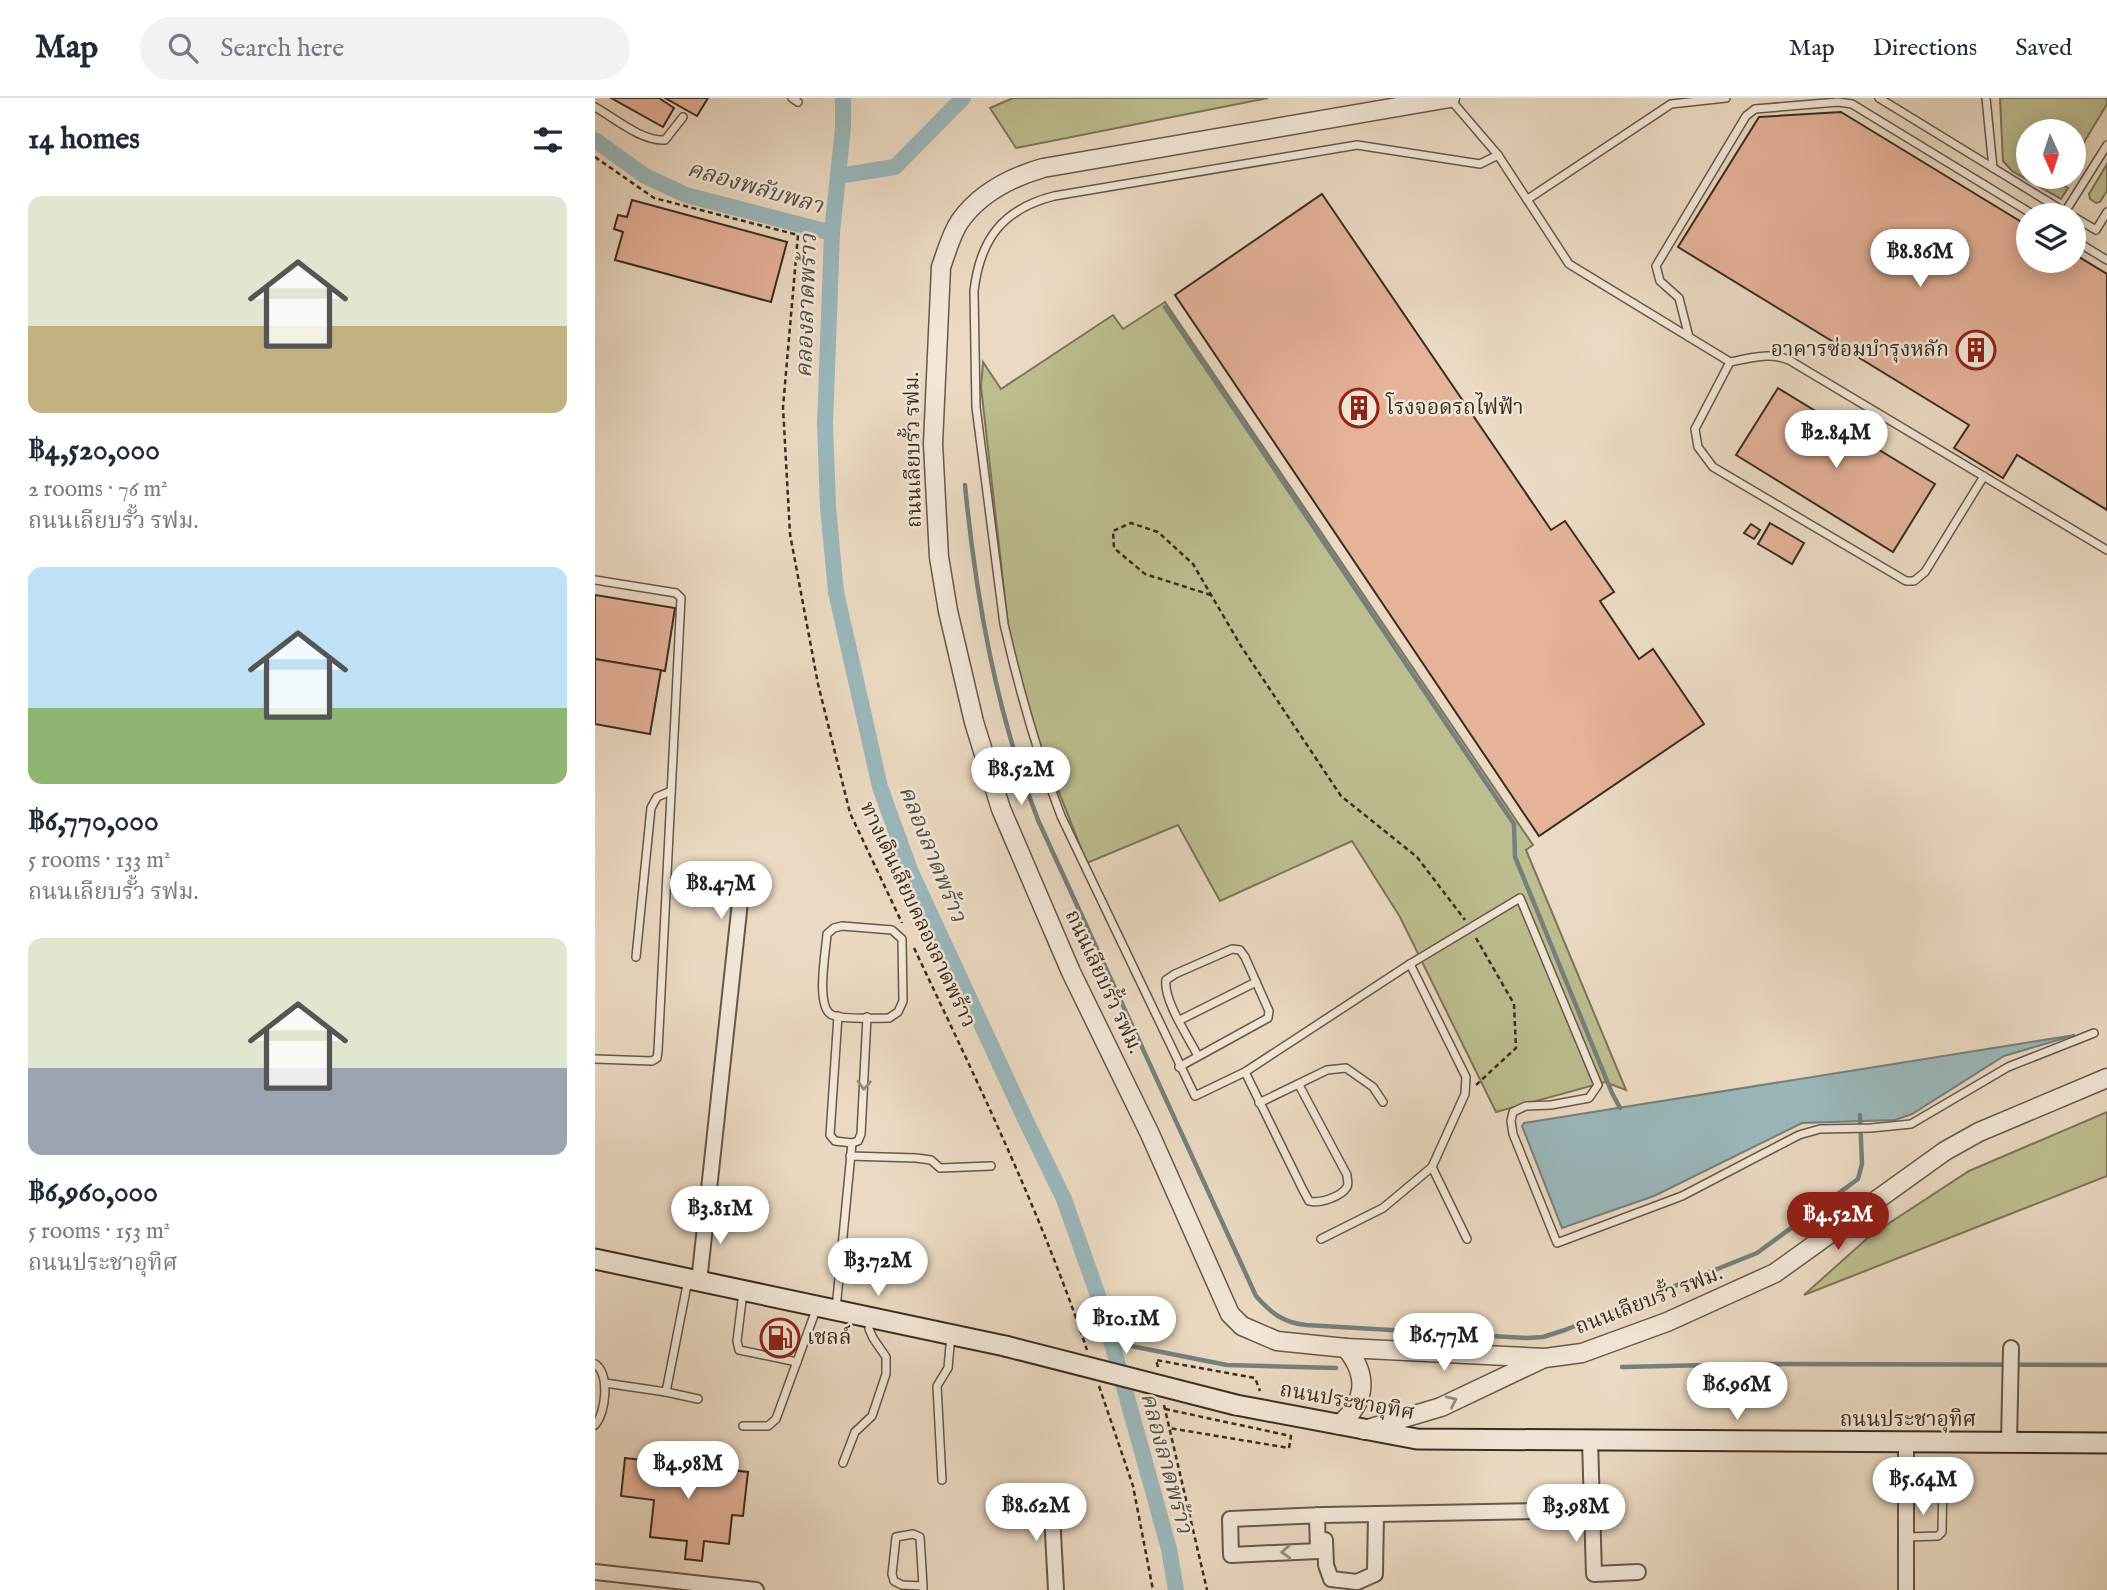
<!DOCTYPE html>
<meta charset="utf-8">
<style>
body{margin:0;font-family:"IM FELL English","Noto Serif Thai",serif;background:#f2f2f3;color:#1f2937;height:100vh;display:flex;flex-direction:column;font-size:26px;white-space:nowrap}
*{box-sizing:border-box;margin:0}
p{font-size:23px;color:#747a83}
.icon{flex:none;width:38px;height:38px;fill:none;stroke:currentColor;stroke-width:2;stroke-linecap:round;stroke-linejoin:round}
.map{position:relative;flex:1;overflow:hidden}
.panel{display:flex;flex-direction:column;background:#fff;width:595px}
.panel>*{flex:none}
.needle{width:46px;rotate:177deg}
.buttons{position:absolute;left:1421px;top:21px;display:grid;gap:14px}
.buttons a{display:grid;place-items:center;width:70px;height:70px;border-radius:50%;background:#fff;box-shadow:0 4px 18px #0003;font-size:35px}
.price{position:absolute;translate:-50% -60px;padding:0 16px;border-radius:24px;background:#fff;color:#222;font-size:23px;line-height:46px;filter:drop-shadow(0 2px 4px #0008)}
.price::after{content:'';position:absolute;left:50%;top:42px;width:21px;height:16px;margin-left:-10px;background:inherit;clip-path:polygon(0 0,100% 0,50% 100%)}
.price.current{background:#8f2418;color:#fff}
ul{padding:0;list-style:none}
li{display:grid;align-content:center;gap:14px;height:371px;padding:0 28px}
li span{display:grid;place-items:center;height:217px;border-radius:14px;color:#555}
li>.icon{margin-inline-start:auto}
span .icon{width:126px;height:126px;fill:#fffc;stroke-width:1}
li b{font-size:30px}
h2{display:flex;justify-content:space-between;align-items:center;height:84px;padding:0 28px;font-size:30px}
header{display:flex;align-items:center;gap:42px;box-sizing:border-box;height:98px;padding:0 35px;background:#fff;border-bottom:2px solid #e0e1e3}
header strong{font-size:33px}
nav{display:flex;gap:38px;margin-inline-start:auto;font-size:24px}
.search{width:490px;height:63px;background:#f2f2f3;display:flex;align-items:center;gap:18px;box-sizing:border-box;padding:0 24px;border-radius:38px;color:#747a83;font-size:26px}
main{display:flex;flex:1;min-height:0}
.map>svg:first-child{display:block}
.green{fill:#bdbe90;stroke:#7c7558;stroke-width:2}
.water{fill:#9bb8bc;stroke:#75807e;stroke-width:2}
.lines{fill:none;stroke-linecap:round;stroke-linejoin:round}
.stream{stroke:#75807e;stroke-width:4.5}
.canal{stroke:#9bb8bc;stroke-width:16}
.building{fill:#e5b29a;stroke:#3b2c20;stroke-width:2}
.service-casing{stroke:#675849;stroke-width:10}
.minor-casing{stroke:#675849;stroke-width:18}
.tertiary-casing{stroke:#675849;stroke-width:21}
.secondary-casing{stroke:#3b2c20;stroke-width:23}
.path{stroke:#3b2c20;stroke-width:2.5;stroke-dasharray:5 3.5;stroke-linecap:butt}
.service{stroke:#f2e7d8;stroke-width:7}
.minor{stroke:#f2e7d8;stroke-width:14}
.tertiary{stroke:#f2e7d8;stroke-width:18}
.secondary{stroke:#f2e7d8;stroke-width:19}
.secondary-bridge-casing{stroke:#3b2c20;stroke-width:23;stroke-linecap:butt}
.secondary-bridge{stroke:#f2e7d8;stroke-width:19}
.oneway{stroke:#968a7c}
.labels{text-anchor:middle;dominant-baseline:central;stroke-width:5;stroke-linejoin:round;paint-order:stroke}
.poi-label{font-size:21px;fill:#3b2c20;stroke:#f2e7d8;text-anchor:start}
.street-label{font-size:21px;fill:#3b2c20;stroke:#f2e7d8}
.water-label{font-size:23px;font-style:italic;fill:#534f47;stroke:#f2e7d8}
</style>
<header>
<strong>Map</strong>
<div class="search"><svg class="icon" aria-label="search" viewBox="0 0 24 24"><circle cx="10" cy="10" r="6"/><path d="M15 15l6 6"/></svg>Search here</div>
<nav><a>Map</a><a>Directions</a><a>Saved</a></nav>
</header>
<main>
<section class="panel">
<h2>14 homes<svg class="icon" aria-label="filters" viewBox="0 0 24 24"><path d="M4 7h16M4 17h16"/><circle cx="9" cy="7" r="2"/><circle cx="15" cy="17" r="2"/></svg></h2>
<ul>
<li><span style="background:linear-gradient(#dfe7d0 60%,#c2b280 0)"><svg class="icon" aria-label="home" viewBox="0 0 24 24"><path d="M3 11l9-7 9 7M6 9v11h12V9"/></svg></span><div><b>฿4,520,000</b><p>2 rooms · 76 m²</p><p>ถนนเลียบรั้ว รฟม.</p></div></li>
<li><span style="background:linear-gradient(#bfe0f5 65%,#8fb573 0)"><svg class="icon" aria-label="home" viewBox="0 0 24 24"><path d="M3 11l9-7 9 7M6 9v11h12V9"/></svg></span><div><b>฿6,770,000</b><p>5 rooms · 133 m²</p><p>ถนนเลียบรั้ว รฟม.</p></div></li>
<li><span style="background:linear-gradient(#dfe7d0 60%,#9aa5b1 0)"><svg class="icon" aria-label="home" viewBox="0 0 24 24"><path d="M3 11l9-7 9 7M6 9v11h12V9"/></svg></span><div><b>฿6,960,000</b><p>5 rooms · 153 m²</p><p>ถนนประชาอุทิศ</p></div></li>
</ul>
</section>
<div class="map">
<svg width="1512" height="1492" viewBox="0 0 1512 1492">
<rect width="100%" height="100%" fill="#ebdac3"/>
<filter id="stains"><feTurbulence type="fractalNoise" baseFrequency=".00286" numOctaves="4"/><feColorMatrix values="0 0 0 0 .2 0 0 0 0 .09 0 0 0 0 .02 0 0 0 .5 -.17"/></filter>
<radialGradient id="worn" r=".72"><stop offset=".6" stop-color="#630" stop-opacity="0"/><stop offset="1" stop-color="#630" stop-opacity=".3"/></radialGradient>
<g class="green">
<polygon points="418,0 673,0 421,50 395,10"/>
<polygon points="1405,0 1512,0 1512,6 1479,61 1479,33 1433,33 1433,79 1468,79 1464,85 1473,90 1466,101 1417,73 1408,63"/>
<polygon points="1512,66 1512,93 1505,104 1501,105 1495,101 1494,96"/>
<polygon points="570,204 938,747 931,752 1031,992 1010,984 901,1014 805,819 757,743 625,803 583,727 492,765 429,606 413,527 386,289 388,264 406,291 518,217 528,231"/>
<polygon points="1512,1014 1512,1078 1209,1197 1276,1137 1374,1073"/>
</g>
<polygon class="water" points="1480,937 1409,958 1317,1016 1300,1022 1207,1025 1059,1098 967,1130 927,1028 929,1025"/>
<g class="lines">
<g class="stream">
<polyline points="570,209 919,726 920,759 1017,995 1025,1010"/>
<path d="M 370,387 C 381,501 401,614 443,722 L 661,1198 C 675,1214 688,1225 711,1227 L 932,1240 L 948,1239 L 970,1232 L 1162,1155 L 1263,1081 L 1267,1066 L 1265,1017"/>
<polyline points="516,1244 632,1267 741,1270"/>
<polyline points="1027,1269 1159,1266 1512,1267"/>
</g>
<g class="canal">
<polyline points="248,0 248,29 237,135 230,326 233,409 241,494 285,689 315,772 431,1023 469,1101 506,1206 574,1451 581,1492"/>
<polyline points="0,42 50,78 91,97 237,135"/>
<polyline points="243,78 300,69 368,0"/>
</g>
</g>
<g class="building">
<polygon points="16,0 64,0 79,10 68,29"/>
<polygon points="70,0 113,0 102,18"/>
<polygon points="1246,14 1433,128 1433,163 1479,163 1479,156 1512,176 1512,412 1422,357 1408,380 1359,350 1374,327 1083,149 1164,19"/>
<polygon points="727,96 956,432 970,423 1019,494 1005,503 1044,561 1058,551 1109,626 944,738 580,197"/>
<polygon points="37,102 192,144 176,204 20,162 28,134 19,131 23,117 32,119"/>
<polygon points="1183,290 1340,386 1298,454 1141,357"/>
<polygon points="1175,425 1209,445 1197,466 1163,446"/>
<polygon points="1156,426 1165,432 1159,441 1149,435"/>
<polygon points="0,497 80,510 70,573 0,561"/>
<polygon points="0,561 66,572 55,636 0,626"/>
<polygon points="30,1360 153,1374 148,1418 137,1417 134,1446 109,1443 107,1463 90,1461 92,1443 55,1439 59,1402 26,1398"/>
</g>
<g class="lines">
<defs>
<g id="service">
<polyline points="197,0 203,4"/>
<polyline points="1284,0 1470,114 1512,47"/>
<polyline points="1391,0 1398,70"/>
<polyline points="855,1 903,57"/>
<path d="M 0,9 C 21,21 46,43 70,42 L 88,19"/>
<polyline points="933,101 1076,6 1131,0"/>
<polyline points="1479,119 1501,132 1512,114"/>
<polyline points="1479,142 1512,162"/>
<polyline points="1094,239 1084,200 1065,183 1061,168 1151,18 1160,11 1243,4 1257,6 1439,117"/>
<path d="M 1135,264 L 974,166 L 903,57 L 885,66 L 762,47 L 459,98 C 408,111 385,141 379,193 L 381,309 L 409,526 C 424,592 442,655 466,718 L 600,998 L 650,974 L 815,866 L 925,800 L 1003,987 L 994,1000 L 956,1007 L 931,1008 L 918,1014 L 916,1023 L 918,1036 L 962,1145 L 1087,1098 L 1204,1037 L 1225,1031 L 1276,1030 L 1316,1026 L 1413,969 L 1499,935"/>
<path d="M 1389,378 L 1330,474 L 1319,483 L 1311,483 L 1118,369 L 1103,349 L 1100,331 L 1135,264 C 1155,260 1174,254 1194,262 L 1512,452"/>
<polyline points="0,482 81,495 86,500 63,953 62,960 57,963 0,961"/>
<path d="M 247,828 L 297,832 L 307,841 L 308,903 L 303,914 L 294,920 C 280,920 249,922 237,917 C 220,909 231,853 232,836 L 239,830 Z"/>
<polyline points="41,859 56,710 62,699 76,693"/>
<polyline points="243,918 235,1037 240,1043 257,1045 263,1043 266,1036 272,919"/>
<polyline points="585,922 661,884"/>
<path d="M 584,969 L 673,920 L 674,913 L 650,859 L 645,852 L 637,851 L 580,876 L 571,882 C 568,902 594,940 603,958"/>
<path d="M 650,974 L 708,1092 L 714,1103 C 724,1106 746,1099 752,1089 C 754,1086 752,1081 752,1077 L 704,987"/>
<polyline points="664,1005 732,972 751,970 778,989 788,1004"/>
<polyline points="255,1058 321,1060 336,1062 345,1070 396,1068"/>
<polyline points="837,1069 872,1141"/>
<polyline points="726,1141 788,1110 837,1069 870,996 871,979 815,866"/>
<polyline points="148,1194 142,1243 144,1252 202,1264"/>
<polyline points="241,1211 257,1045"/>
<path d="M 0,1266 C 15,1276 11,1315 0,1327"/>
<polyline points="10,1285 71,1294 93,1182"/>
<polyline points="71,1294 103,1301"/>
<polyline points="148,1328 173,1328 181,1321 222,1209"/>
<polyline points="248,1365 260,1334 277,1318 291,1276 291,1259 278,1240 274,1231 275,1221"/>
<polyline points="347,1382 342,1288 353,1270 356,1237"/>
<polyline points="1312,1439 1343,1438 1347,1434 1348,1376"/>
<polyline points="328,1488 307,1487 299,1483 297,1476 301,1439 318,1436 325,1439 328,1488 328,1492"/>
</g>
<g id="minor">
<polyline points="104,1184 146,795"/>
<polyline points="995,1343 999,1476 1043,1474"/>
<polyline points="1414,1345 1416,1250"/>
<polyline points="456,1397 461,1492"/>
<polyline points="722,1417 723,1453 636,1457 635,1421 728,1417 998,1412"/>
<polyline points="730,1442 731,1467 736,1481 762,1484 780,1476 781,1416"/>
<polyline points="0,1474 161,1492"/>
<polyline points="1311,1492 1311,1345"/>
</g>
<g id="tertiary">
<path d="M 855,0 L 448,70 C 417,79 385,95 365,123 C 356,136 352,153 346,169 L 338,346 L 344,459 L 353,513 L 379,624 L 406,711 L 476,874 L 554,1034 L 635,1216 L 647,1228 L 682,1243 L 751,1250 L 950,1260 L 987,1255 L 1072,1224 L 1180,1175 L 1350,1053 L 1384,1034 L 1512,980"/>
<path d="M 744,1327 C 771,1304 774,1278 751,1250"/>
<polyline points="769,1332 846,1309 947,1261"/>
</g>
<g id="secondary">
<polyline points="0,1161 410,1248"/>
<polyline points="641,1307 822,1341 1512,1345"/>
</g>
</defs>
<use href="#service" class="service-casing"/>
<use href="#minor" class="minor-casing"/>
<use href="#tertiary" class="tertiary-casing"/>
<use href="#secondary" class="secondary-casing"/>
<g class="path">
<polyline points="0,59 59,100 203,137 188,309 195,436 223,586 255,715 307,825"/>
<polyline points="616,497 550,476 519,450 518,433 536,425 563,434 598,466 646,548 746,698 822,759 870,822"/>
<path d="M 319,850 C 381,981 446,1114 492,1252"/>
<polyline points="881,987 921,950 919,906 881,840"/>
<polyline points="563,1269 561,1262 660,1280 665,1293"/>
<polyline points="504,1288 538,1388 558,1492"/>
<polyline points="569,1307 612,1492"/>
<polyline points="570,1311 696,1338 694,1350 574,1330"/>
</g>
<use href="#service" class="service"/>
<use href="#minor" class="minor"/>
<use href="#tertiary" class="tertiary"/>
<use href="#secondary" class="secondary"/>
<defs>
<polyline id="secondary-bridge" points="410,1248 641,1307"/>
</defs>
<use href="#secondary-bridge" class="secondary-bridge-casing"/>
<use href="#secondary-bridge" class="secondary-bridge"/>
</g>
<defs><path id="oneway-chevron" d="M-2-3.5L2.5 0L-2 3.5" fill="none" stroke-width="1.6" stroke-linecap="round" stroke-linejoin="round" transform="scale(1.75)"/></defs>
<g class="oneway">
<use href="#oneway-chevron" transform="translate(269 987) rotate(93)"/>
<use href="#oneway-chevron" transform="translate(857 1303) rotate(-25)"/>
<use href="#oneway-chevron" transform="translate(691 1454) rotate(177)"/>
</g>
<defs>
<symbol id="building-ring" viewBox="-11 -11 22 22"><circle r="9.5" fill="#f2e7d8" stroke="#8f2418" stroke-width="1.5"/><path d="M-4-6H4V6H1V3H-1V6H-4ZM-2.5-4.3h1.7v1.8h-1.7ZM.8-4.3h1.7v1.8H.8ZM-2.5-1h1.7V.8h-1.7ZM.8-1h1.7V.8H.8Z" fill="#8f2418"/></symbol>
<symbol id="fuel-ring" viewBox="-11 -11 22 22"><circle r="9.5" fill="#f2e7d8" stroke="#8f2418" stroke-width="1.5"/><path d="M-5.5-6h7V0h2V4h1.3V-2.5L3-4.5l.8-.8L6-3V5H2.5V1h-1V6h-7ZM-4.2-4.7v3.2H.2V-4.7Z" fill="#8f2418"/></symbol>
</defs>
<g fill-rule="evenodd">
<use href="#building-ring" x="1359" y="230" width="44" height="44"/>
<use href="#building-ring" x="742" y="288" width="44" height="44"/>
<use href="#fuel-ring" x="163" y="1218" width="44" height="44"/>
</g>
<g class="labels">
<g class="poi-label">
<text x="1354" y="252" text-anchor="end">อาคารซ่อมบำรุงหลัก</text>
<text x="791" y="310">โรงจอดรถไฟฟ้า</text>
<text x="212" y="1240">เชลล์</text>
</g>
<g class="street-label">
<text transform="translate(319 352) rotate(-91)">ถนนเลียบรั้ว รฟม.</text>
<text transform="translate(322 817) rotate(65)">ทางเดินเลียบคลองลาดพร้าว</text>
<text transform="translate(508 884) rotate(65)">ถนนเลียบรั้ว รฟม.</text>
<text transform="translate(1054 1203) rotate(-21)">ถนนเลียบรั้ว รฟม.</text>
<text transform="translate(752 1304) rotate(10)">ถนนประชาอุทิศ</text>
<text x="1313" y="1322">ถนนประชาอุทิศ</text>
</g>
<g class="water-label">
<text transform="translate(160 90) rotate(16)">คลองพลับพลา</text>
<text transform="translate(212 208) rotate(-88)">คลองลาดพร้าว</text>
<text transform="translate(337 756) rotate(68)">คลองลาดพร้าว</text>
<text transform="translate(571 1365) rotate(75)">คลองลาดพร้าว</text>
</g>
</g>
<rect width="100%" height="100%" filter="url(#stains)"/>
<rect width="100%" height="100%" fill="url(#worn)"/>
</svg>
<div class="buttons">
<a><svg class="needle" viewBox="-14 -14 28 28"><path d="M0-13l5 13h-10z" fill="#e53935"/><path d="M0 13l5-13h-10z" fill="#747a83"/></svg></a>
<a><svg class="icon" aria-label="layers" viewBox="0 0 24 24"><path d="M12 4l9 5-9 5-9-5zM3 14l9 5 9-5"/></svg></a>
</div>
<b class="price" style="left:1325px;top:191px">฿8.86M</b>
<b class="price" style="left:1241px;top:372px">฿2.84M</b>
<b class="price" style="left:426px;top:709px">฿8.52M</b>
<b class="price" style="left:126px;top:823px">฿8.47M</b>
<b class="price" style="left:125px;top:1148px">฿3.81M</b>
<b class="price current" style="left:1243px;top:1154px">฿4.52M</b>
<b class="price" style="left:283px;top:1200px">฿3.72M</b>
<b class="price" style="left:531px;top:1258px">฿10.1M</b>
<b class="price" style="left:849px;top:1275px">฿6.77M</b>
<b class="price" style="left:1142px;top:1324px">฿6.96M</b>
<b class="price" style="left:93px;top:1403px">฿4.98M</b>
<b class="price" style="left:1328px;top:1419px">฿5.64M</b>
<b class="price" style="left:441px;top:1445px">฿8.62M</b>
<b class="price" style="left:981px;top:1446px">฿3.98M</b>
</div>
</main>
